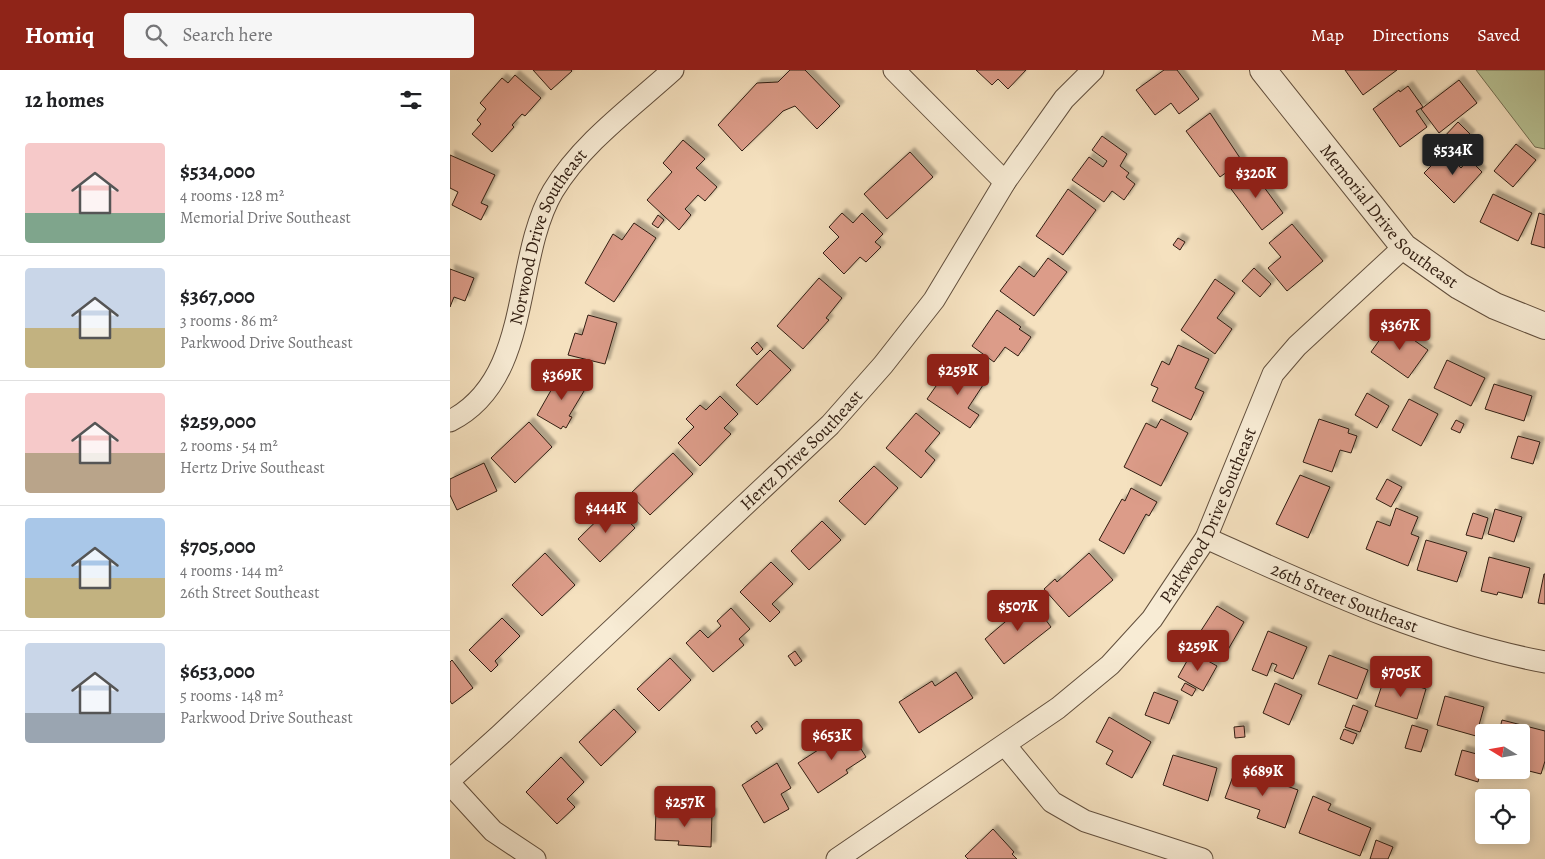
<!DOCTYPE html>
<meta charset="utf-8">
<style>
body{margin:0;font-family:Alegreya,serif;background:#f6f6f6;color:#202124;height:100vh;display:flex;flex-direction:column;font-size:19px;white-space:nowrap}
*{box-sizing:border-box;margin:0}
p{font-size:16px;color:#757577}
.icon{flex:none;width:28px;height:28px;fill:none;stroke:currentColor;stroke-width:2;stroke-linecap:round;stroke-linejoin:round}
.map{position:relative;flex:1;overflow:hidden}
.details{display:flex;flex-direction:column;background:#fff;width:450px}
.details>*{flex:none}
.needle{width:32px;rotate:281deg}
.tools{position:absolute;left:1025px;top:654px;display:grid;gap:10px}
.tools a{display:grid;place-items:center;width:55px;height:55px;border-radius:5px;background:#fff;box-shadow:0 2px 12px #0003;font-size:25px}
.price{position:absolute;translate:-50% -42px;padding:0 11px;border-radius:5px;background:#8f2418;color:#fff;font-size:16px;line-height:32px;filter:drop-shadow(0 1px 2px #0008)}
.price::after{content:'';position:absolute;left:50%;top:30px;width:15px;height:11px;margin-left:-8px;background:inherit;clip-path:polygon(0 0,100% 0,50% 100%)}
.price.on{background:#222;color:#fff}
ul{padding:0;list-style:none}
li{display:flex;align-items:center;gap:15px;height:125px;padding:0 25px}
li+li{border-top:1px solid #e0e0e0}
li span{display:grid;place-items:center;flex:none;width:140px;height:100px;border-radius:5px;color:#555}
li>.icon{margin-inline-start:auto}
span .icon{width:60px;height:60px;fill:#fffc;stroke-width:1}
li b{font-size:21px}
h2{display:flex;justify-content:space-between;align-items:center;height:60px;padding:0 25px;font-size:21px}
header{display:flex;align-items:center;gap:30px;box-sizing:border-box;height:70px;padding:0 25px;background:#8f2418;color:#fff}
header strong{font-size:24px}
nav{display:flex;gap:28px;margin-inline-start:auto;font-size:18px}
.search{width:350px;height:45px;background:#f6f6f6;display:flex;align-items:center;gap:12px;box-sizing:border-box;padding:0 18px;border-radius:5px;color:#757577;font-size:19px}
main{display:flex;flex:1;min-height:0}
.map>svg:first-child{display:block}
.green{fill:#b8c395;stroke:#747054}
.building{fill:#dc9c89;stroke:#311e12;filter:url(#shadow)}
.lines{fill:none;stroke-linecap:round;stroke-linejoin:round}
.minor-casing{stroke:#624f3d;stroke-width:23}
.tertiary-casing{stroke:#624f3d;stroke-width:28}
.minor{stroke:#f8ecd5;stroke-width:21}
.tertiary{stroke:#f8ecd5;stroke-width:26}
.labels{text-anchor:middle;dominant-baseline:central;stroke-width:4;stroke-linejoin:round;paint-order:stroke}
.street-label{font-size:18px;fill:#311e12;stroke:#f8ecd5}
</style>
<header>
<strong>Homiq</strong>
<div class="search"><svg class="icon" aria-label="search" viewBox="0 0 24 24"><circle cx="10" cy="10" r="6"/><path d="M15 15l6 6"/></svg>Search here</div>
<nav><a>Map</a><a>Directions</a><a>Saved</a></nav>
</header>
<main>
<section class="details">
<h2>12 homes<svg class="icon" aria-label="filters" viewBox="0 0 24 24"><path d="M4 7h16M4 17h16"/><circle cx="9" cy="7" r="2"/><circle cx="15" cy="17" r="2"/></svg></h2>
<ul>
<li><span style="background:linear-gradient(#f6c9c9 70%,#7fa58c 0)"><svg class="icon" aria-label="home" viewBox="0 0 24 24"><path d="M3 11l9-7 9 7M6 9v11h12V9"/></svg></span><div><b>$534,000</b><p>4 rooms · 128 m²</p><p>Memorial Drive Southeast</p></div></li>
<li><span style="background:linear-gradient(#c9d6e8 60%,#c2b280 0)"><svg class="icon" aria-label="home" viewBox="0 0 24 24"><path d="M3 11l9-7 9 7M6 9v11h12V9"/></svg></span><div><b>$367,000</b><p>3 rooms · 86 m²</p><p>Parkwood Drive Southeast</p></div></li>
<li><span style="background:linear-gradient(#f6c9c9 60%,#b9a48a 0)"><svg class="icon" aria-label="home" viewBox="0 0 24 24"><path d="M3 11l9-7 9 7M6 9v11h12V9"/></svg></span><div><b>$259,000</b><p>2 rooms · 54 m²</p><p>Hertz Drive Southeast</p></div></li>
<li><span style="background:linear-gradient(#a9c7e8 60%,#c2b280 0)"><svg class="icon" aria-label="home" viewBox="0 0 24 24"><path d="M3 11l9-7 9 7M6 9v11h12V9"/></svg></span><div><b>$705,000</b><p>4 rooms · 144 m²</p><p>26th Street Southeast</p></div></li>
<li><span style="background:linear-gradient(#c9d6e8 70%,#9aa5b1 0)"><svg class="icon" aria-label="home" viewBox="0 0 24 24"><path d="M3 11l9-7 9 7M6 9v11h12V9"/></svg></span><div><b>$653,000</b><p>5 rooms · 148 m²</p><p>Parkwood Drive Southeast</p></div></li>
</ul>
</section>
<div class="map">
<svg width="1095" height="789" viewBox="0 0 1095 789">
<defs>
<filter id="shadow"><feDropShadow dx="4.5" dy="-4.5" stdDeviation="1" flood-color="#0004"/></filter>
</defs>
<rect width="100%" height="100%" fill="#f5e1bf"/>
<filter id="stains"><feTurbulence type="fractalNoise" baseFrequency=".004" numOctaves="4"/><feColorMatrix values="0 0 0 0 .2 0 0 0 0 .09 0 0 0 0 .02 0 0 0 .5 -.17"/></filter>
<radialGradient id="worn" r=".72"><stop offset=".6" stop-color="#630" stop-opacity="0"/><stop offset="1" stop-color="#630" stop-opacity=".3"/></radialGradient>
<polygon class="green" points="1026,0 1095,0 1095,79 1085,77"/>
<g class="building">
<polygon points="83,0 121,0 122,1 101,20"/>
<polygon points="340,0 355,0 390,36 367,59 345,36 333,41 292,81 268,55 307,13 328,12"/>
<polygon points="526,0 576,0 558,19 548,9 542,15"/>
<polygon points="714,0 727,0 749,29 729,44 721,33 705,45 686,20"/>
<polygon points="895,0 947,0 913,25"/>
<polygon points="65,5 91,28 75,46 72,44 62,55 64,57 42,82 22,64 31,54 27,50 36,39 30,33 52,8 58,13"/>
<polygon points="1009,10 1027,33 989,63 971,39"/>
<polygon points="958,16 973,37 966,41 977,57 950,77 923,39 949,20 950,22"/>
<polygon points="760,43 792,91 770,107 736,61"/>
<polygon points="1008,52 1021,65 1005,82 992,69"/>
<polygon points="652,66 677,84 670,96 679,103 676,107 685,114 674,130 662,121 654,132 622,110 639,87 653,97 657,91 642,80"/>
<polygon points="233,70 255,89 246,98 267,117 255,131 248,125 235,139 241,145 229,160 197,130 222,102 213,93"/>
<polygon points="1066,74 1086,90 1063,117 1044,101"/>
<polygon points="460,82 483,107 437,149 414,124"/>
<polygon points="995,82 1011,98 1019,89 1032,102 1004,133 974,103"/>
<polygon points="0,85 45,105 31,133 38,136 31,150 2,135 8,122 0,118"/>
<polygon points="800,98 833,143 812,160 778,115"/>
<polygon points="618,119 646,140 613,185 586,166"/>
<polygon points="1043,124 1082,143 1068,171 1030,152"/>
<polygon points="392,143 403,153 412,143 433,164 425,172 431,177 416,192 410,187 394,204 373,183 389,167 379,157"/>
<polygon points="1089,143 1095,145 1095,178 1081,174"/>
<polygon points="208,145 214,150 208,158 202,154"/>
<polygon points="184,153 206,168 164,232 135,213 163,164 172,170"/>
<polygon points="842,154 873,191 837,221 818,198 831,187 819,173"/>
<polygon points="728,168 735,172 730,180 723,175"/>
<polygon points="598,188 617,202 584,246 550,221 569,196 584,207"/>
<polygon points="804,198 821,214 810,227 792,211"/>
<polygon points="0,199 24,208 15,231 4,227 0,237"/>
<polygon points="369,208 392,228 376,248 379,250 353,279 327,256"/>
<polygon points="765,209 785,223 767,248 782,259 765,284 731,260"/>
<polygon points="547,240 571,257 569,259 581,267 568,286 555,277 544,292 522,276"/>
<polygon points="138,245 167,253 155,294 118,285 125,263 132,265"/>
<polygon points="941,254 978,280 958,308 921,282"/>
<polygon points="307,272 313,279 307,285 301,278"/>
<polygon points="728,275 759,289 745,318 754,322 741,350 702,331 708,318 701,315 712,291 719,295"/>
<polygon points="320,280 341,300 307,335 286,315"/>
<polygon points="997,290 1035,308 1021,336 984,318"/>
<polygon points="512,297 535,312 518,338 529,345 520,358 477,329 493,306 502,312"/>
<polygon points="112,301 137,316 119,346 122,347 116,358 113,356 111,359 87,345"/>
<polygon points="1044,314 1082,326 1074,351 1035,339"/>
<polygon points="917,323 939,336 927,358 905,345"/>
<polygon points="270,326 288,344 274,358 281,364 250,396 228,373 244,357 236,349 250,335 256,340"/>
<polygon points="959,329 988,344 971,376 942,360"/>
<polygon points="466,343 490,363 475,381 485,390 471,408 436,378"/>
<polygon points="711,349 738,363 711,416 674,397 696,353 706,358"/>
<polygon points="869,349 899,359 898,363 907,366 901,383 890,380 882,402 853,392"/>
<polygon points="1006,350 1014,354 1010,363 1001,359"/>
<polygon points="79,352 102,377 65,413 41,388"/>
<polygon points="1068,366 1090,372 1083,394 1061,388"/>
<polygon points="223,383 243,404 200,445 180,424"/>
<polygon points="34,393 47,421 7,440 0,425 0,409"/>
<polygon points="424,396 448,418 415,455 389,431"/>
<polygon points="850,405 880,417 858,468 826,454"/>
<polygon points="937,409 952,417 941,437 926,429"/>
<polygon points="681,418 707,432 699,446 696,444 674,484 649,470 672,429 675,431"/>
<polygon points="163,435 185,458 150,492 128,469"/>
<polygon points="946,438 968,447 961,464 969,467 958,496 916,479 927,451 940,456"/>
<polygon points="1045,439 1072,447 1064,472 1038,464"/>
<polygon points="1023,443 1038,448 1032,469 1016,465"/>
<polygon points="372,451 391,470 359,500 341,481"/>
<polygon points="976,470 1017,482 1007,512 967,500"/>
<polygon points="95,483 125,515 92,546 62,515"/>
<polygon points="639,483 663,510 619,547 594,519 605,509 607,512"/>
<polygon points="1039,487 1080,498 1072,528 1048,522 1047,525 1031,521"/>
<polygon points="321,492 343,514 322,534 330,542 320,552 290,522"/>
<polygon points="1094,504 1095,504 1095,534 1088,533"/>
<polygon points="581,530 601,557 554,594 535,569"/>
<polygon points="767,536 794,552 772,590 743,573"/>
<polygon points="281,538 300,559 289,569 294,575 263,602 236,573 250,560 258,568 271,556 267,551"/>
<polygon points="52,548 70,566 45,591 48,595 41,602 19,580"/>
<polygon points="818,561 857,577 843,609 824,601 827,595 822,593 817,606 802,600"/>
<polygon points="345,581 352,591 345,596 338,586"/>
<polygon points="742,582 767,596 753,621 728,607"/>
<polygon points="879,585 918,600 907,629 868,614"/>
<polygon points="220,588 241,610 209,641 187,619"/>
<polygon points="2,590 23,618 2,634 0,631 0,592"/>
<polygon points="506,602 523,628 469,663 449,632 482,611 485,616"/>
<polygon points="935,606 976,619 967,649 925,636"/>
<polygon points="735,613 746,619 742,626 731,620"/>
<polygon points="825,613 852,625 839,655 813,643"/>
<polygon points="704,622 728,631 719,654 695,645"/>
<polygon points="995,626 1034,637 1026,666 987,655"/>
<polygon points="903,635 918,641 910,662 895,657"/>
<polygon points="164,639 186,662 151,696 129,672"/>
<polygon points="659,647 701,672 682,708 656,694 663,681 646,672"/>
<polygon points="1052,650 1095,661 1095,691 1091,704 1071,699 1071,662 1049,662"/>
<polygon points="307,651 313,659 306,664 301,656"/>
<polygon points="962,655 978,660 971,682 955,678"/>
<polygon points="794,656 795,667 785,668 784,657"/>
<polygon points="894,659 907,664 903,674 890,669"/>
<polygon points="399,660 416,687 396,700 398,703 368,723 348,693"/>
<polygon points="1012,680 1034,686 1028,712 1005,705"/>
<polygon points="723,685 767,698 758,731 713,715"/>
<polygon points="111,687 134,712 117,729 125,737 107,754 76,722"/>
<polygon points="327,693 341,718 331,724 339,739 314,753 292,715"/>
<polygon points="786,698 848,720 835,758 807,748 810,740 775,728"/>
<polygon points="863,726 881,734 878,740 921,758 910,786 849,763"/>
<polygon points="206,741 262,743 261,777 228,775 229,771 205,770"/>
<polygon points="543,759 564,782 562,784 567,789 518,789 515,786"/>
<polygon points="926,770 943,777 938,789 920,789"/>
</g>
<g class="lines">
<defs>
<g id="minor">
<polyline points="444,0 555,112"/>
<path id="s1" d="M 0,351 C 83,309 62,191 103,121 C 132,73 181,38 223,0"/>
<path id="s2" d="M 756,468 C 867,518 974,569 1095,592"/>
<polyline points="555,675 602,732 635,751 752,789"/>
<path id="s3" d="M 0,710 L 50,665 L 380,355 L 433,295 L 484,230 L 555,112 L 614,29 L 643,0"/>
<polyline points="0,714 43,761 85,789"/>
<path id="s4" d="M 387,789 L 608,638 L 660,595 L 702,549 L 756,468 L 823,304 L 847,276 L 954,177"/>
</g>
<g id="tertiary">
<path id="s5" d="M 813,0 L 954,177 L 1009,216 L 1045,236 L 1095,256"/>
</g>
</defs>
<use href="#minor" class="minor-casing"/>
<use href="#tertiary" class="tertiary-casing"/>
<use href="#minor" class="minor"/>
<use href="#tertiary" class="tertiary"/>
</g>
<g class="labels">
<g class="street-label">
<text stroke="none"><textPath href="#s5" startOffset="194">Memorial Drive Southeast</textPath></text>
<text stroke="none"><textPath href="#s1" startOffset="215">Norwood Drive Southeast</textPath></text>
<text stroke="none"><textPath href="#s3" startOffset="482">Hertz Drive Southeast</textPath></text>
<text stroke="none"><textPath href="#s4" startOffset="516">Parkwood Drive Southeast</textPath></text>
<text stroke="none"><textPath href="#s2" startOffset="151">26th Street Southeast</textPath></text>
</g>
</g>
<rect width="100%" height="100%" filter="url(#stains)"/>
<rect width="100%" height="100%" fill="url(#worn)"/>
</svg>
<div class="tools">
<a><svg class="needle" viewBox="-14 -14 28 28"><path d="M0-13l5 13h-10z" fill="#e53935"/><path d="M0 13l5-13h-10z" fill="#757577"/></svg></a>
<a><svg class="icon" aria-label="locate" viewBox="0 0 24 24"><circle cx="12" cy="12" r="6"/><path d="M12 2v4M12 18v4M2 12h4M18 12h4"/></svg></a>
</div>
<b class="price on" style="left:1003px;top:106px">$534K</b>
<b class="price" style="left:806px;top:129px">$320K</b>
<b class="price" style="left:950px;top:281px">$367K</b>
<b class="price" style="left:508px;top:326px">$259K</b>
<b class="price" style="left:112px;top:331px">$369K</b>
<b class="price" style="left:156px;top:464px">$444K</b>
<b class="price" style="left:568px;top:562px">$507K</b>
<b class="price" style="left:748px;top:602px">$259K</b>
<b class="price" style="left:951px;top:628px">$705K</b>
<b class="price" style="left:382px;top:691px">$653K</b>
<b class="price" style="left:813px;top:727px">$689K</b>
<b class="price" style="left:235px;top:758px">$257K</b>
</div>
</main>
